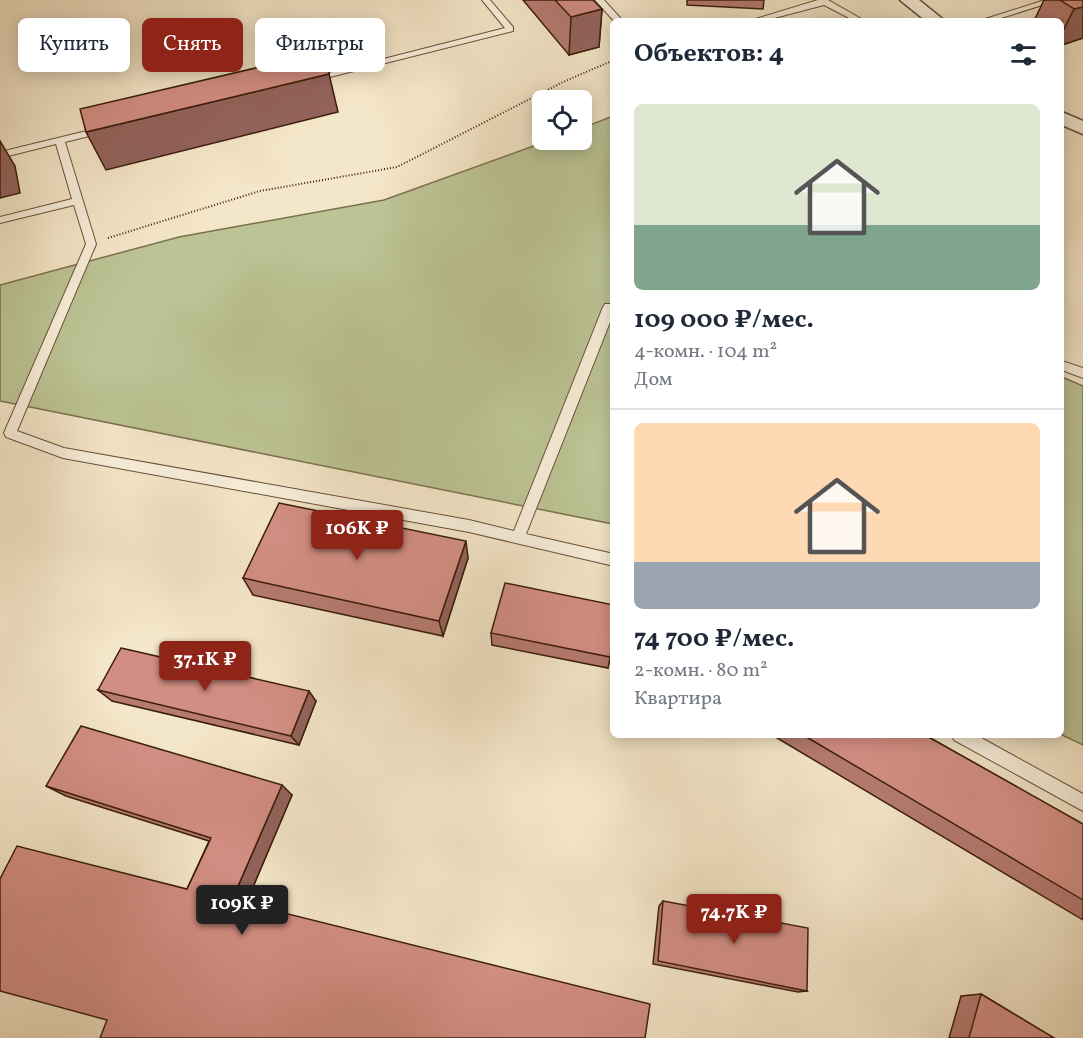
<!DOCTYPE html>
<html lang="ru">
<meta charset="utf-8">
<style>
body{margin:0;font-family:Vollkorn,serif;background:#f6f6f7;color:#1f2937;height:100vh;display:flex;flex-direction:column;font-size:22px;white-space:nowrap}
*{box-sizing:border-box;margin:0}
p{font-size:20px;color:#747a83}
.icon{flex:none;width:33px;height:33px;fill:none;stroke:currentColor;stroke-width:2;stroke-linecap:round;stroke-linejoin:round}
.map{position:relative;flex:1;overflow:hidden}
.drawer{position:absolute;left:610px;top:18px;width:454px;height:720px;display:flex;flex-direction:column;background:#fff;border-radius:9px;box-shadow:0 3px 15px #0003}
.drawer>*{flex:none}
.top-card{position:absolute;left:18px;top:18px;width:502px;height:54px;display:flex;gap:12px}
.controls{position:absolute;left:532px;top:90px;display:grid;gap:12px}
.controls a{display:grid;place-items:center;width:60px;height:60px;border-radius:9px;background:#fff;box-shadow:0 3px 15px #0003;font-size:30px}
.price{position:absolute;translate:-50% -51px;padding:0 14px;border-radius:6px;background:#8f2418;color:#fff;font-size:20px;line-height:39px;filter:drop-shadow(0 2px 3px #0008)}
.price::after{content:'';position:absolute;left:50%;top:36px;width:18px;height:14px;margin-left:-9px;background:inherit;clip-path:polygon(0 0,100% 0,50% 100%)}
.price.current{background:#222;color:#fff}
ul{padding:0;list-style:none}
li{display:grid;align-content:center;gap:12px;height:318px;padding:0 24px}
li+li{border-top:2px solid #e0e1e3}
li span{display:grid;place-items:center;height:186px;border-radius:9px;color:#555}
li>.icon{margin-inline-start:auto}
span .icon{width:108px;height:108px;fill:#fffc;stroke-width:1}
li b{font-size:26px}
h2{display:flex;justify-content:space-between;align-items:center;height:72px;padding:0 24px;font-size:26px}
.pill{padding:0 21px;border-radius:9px;background:#fff;box-shadow:0 3px 15px #0003;font-size:21px;line-height:54px}
.pill.current{background:#8f2418;color:#fff}
.map>svg:first-child{display:block}
.green{fill:#bcc495;stroke:#7c714f;stroke-width:1.5}
.lines{fill:none;stroke-linecap:round;stroke-linejoin:round}
.lane-casing{stroke:#6a5039;stroke-width:2}
.street-casing{stroke:#6a5039;stroke-width:3}
.path{stroke:#3c1e09;stroke-width:2;stroke-dasharray:1 2;stroke-linecap:butt}
.lane{fill:#f8efdb;fill-rule:evenodd}
.street{fill:#f8efdb;fill-rule:evenodd}
.wall{fill:#b57a71;stroke:#3c1e09;stroke-width:1.5}
.shaded-wall{fill:#93635c;stroke:#3c1e09;stroke-width:1.5}
.building{fill:#d28e83;stroke:#3c1e09;stroke-width:1.5}
</style>
<div class="map">
<svg width="1083" height="1038" viewBox="0 0 1083 1038">
<rect width="100%" height="100%" fill="#f4e6c8"/>
<filter id="stains"><feTurbulence type="fractalNoise" baseFrequency=".00333" numOctaves="4"/><feColorMatrix values="0 0 0 0 .2 0 0 0 0 .09 0 0 0 0 .02 0 0 0 .5 -.17"/></filter>
<radialGradient id="worn" r=".72"><stop offset=".6" stop-color="#630" stop-opacity="0"/><stop offset="1" stop-color="#630" stop-opacity=".3"/></radialGradient>
<g class="green">
<polygon points="613,116 613,524 0,401 0,285 179,237 384,200 550,140 582,140 582,128"/>
<polygon points="1062,377 1083,386 1083,745 1062,735"/>
</g>
<g class="lines">
<defs>
<g id="lane">
<polygon points="482,0 490,0 513,27 513,31 314,81 309,78 505,28"/>
<polygon points="595,0 604,0 623,21 614,21"/>
<polygon points="818,0 828,0 865,21 855,21 824,5 763,21 749,21"/>
<polygon points="1045,0 1058,0 992,21 979,21"/>
<polygon points="103,127 106,128 106,132 65,142 96,244 17,431 64,448 469,520 514,531 603,307 605,304 614,304 614,312 526,534 614,554 614,566 469,532 63,458 6,437 4,433 86,244 74,205 0,223 0,217 72,199 56,144 0,158 0,152"/>
<polygon points="1062,361 1083,368 1083,378 1062,370"/>
<polygon points="952,735 976,735 1083,794 1083,811 954,740"/>
</g>
<g id="street">
<polygon points="900,0 919,0 945,21 926,21"/>
<polygon points="1062,112 1083,121 1083,134 1062,125"/>
</g>
</defs>
<use href="#lane" class="lane-casing"/>
<use href="#street" class="street-casing"/>
<polyline class="path" points="108,238 260,191 397,167 563,82 614,60"/>
<use href="#lane" class="lane"/>
<use href="#street" class="street"/>
</g>
<g class="wall">
<polygon points="523,0 593,0 602,9 599,47 569,55"/>
<polygon points="687,0 764,0 763,9 687,5"/>
<polygon points="1044,0 1083,0 1083,38 1062,45 1062,21 1034,21"/>
<polygon points="468,558 443,636 253,595 243,578"/>
<polygon points="491,633 614,638 608,668 492,645"/>
<polygon points="98,690 316,701 299,745 112,701"/>
<polygon points="772,735 925,735 1083,824 1083,920"/>
<polygon points="46,786 292,795 246,903 107,1020 187,889 209,841 66,796"/>
<polygon points="663,901 807,991 798,992 653,964 659,906"/>
<polygon points="981,994 1054,1038 949,1038 961,996"/>
</g>
<g class="shaded-wall">
<polygon points="1083,7 1083,38 1062,45 1062,33 1074,9"/>
<polygon points="602,9 599,47 569,55 571,17"/>
<polygon points="329,74 338,112 106,170 86,132"/>
<polygon points="0,141 15,166 20,193 0,198"/>
<polygon points="466,541 468,558 443,636 439,621"/>
<polygon points="309,691 316,701 299,745 291,736"/>
<polygon points="282,785 292,795 245,906 232,900"/>
</g>
<g class="building">
<polygon points="555,0 593,0 602,9 571,17"/>
<polygon points="1060,0 1083,0 1083,7 1074,9"/>
<polygon points="324,52 329,74 86,132 80,109"/>
<polygon points="279,503 466,541 439,621 243,578"/>
<polygon points="505,583 614,605 614,637 610,657 491,633"/>
<polygon points="121,648 309,691 291,736 98,690"/>
<polygon points="81,726 282,785 232,900 650,1004 645,1038 100,1038 107,1020 0,991 0,879 17,846 187,889 211,838 46,786"/>
<polygon points="803,735 925,735 1083,824 1083,900"/>
<polygon points="663,901 808,928 807,991 658,961"/>
<polygon points="981,994 1054,1038 969,1038"/>
</g>
<rect width="100%" height="100%" filter="url(#stains)"/>
<rect width="100%" height="100%" fill="url(#worn)"/>
</svg>
<div class="controls">
<a><svg class="icon" aria-label="locate" viewBox="0 0 24 24"><circle cx="12" cy="12" r="6"/><path d="M12 2v4M12 18v4M2 12h4M18 12h4"/></svg></a>
</div>
<b class="price" style="left:357px;top:561px">106K ₽</b>
<b class="price" style="left:205px;top:692px">37.1K ₽</b>
<b class="price current" style="left:242px;top:936px">109K ₽</b>
<b class="price" style="left:734px;top:945px">74.7K ₽</b>
<div class="top-card">
<a class="pill">Купить</a>
<a class="pill current">Снять</a>
<a class="pill">Фильтры</a>
</div>
<section class="drawer">
<h2>Объектов: 4<svg class="icon" aria-label="filters" viewBox="0 0 24 24"><path d="M4 7h16M4 17h16"/><circle cx="9" cy="7" r="2"/><circle cx="15" cy="17" r="2"/></svg></h2>
<ul>
<li><span style="background:linear-gradient(#dfe7d0 65%,#7fa58c 0)"><svg class="icon" aria-label="home" viewBox="0 0 24 24"><path d="M3 11l9-7 9 7M6 9v11h12V9"/></svg></span><div><b>109 000 ₽/мес.</b><p>4-комн. · 104 m²</p><p>Дом</p></div></li>
<li><span style="background:linear-gradient(#ffd9b3 75%,#9aa5b1 0)"><svg class="icon" aria-label="home" viewBox="0 0 24 24"><path d="M3 11l9-7 9 7M6 9v11h12V9"/></svg></span><div><b>74 700 ₽/мес.</b><p>2-комн. · 80 m²</p><p>Квартира</p></div></li>
</ul>
</section>
</div>
